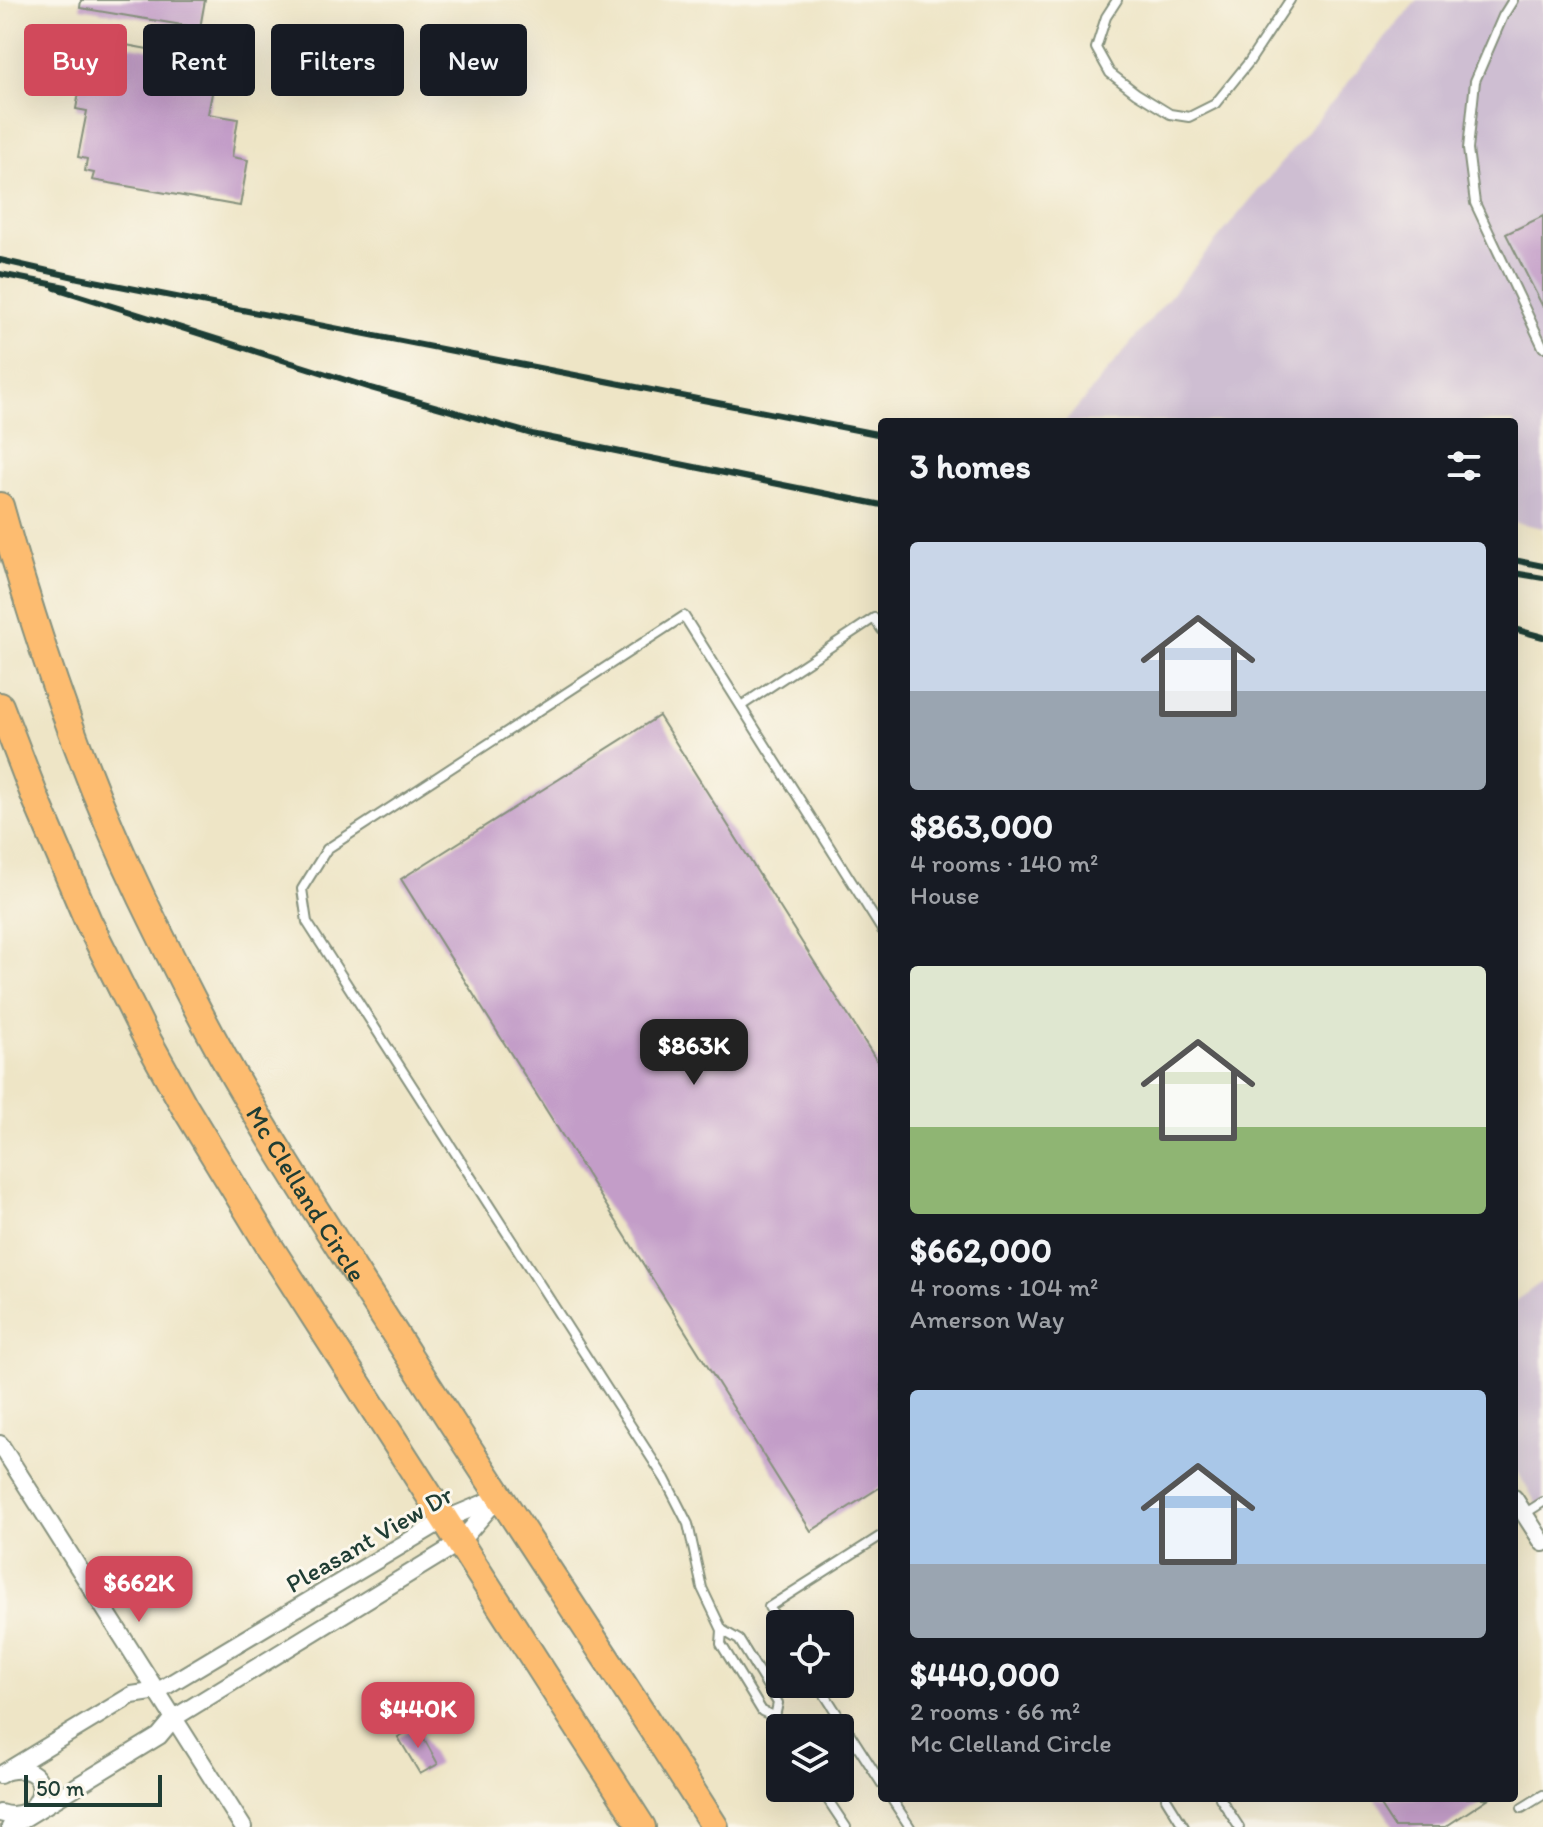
<!DOCTYPE html>
<meta charset="utf-8">
<style>
body{margin:0;font-family:Itim,sans-serif;background:#242831;color:#f1f3f6;height:100vh;display:flex;flex-direction:column;font-size:30px;white-space:nowrap}
*{box-sizing:border-box;margin:0}
p{font-size:26px;color:#9ea1a6}
.icon{flex:none;width:44px;height:44px;fill:none;stroke:currentColor;stroke-width:2;stroke-linecap:round;stroke-linejoin:round}
.map{position:relative;flex:1;overflow:hidden}
.drawer{position:absolute;left:878px;top:418px;width:640px;height:1384px;display:flex;flex-direction:column;background:#171b24;border-radius:8px;box-shadow:0 8px 32px #0002}
.drawer>*{flex:none}
.banner{position:absolute;left:24px;top:24px;width:734px;height:72px;display:flex;gap:16px}
.controls{position:absolute;left:766px;top:1610px;display:grid;gap:16px}
.controls a{display:grid;place-items:center;width:88px;height:88px;border-radius:8px;background:#171b24;box-shadow:0 8px 32px #0002;font-size:40px}
.scale{position:absolute;left:24px;bottom:20px;width:138px;box-sizing:border-box;padding-left:8px;border:4px solid #1f3d34;border-top:0;font-size:22px;line-height:28px;white-space:nowrap;color:#1f3d34;-webkit-text-stroke:6px #fbf7ec;paint-order:stroke}
.price{position:absolute;translate:-50% -68px;padding:0 18px;border-radius:16px;background:#d1495b;color:#fff;font-size:26px;line-height:52px;filter:drop-shadow(0 2px 4px #0008)}
.price::after{content:'';position:absolute;left:50%;top:48px;width:24px;height:18px;margin-left:-12px;background:inherit;clip-path:polygon(0 0,100% 0,50% 100%)}
.price.selected{background:#222;color:#fff}
ul{padding:0;list-style:none}
li{display:grid;align-content:center;gap:16px;height:424px;padding:0 32px}
li span{display:grid;place-items:center;height:248px;border-radius:8px;color:#555}
li>.icon{margin-inline-start:auto}
span .icon{width:144px;height:144px;fill:#fffc;stroke-width:1}
li b{font-size:34px}
h2{display:flex;justify-content:space-between;align-items:center;height:96px;padding:0 32px;font-size:34px}
.chip{padding:0 28px;border-radius:8px;background:#171b24;box-shadow:0 8px 32px #0002;font-size:28px;line-height:72px}
.chip.selected{background:#d1495b;color:#fff}
.map>svg:first-child{display:block}
.industrial{fill:#cebed2}
.building{fill:#c39dc8}
.lines{fill:none;stroke-linecap:round;stroke-linejoin:round}
.service-casing{stroke:#86917d;stroke-width:12}
.minor-casing{stroke:#86917d;stroke-width:20}
.trunk-casing{stroke:#86917d;stroke-width:30}
.service{stroke:#fff;stroke-width:8}
.minor{stroke:#fff;stroke-width:16}
.trunk{stroke:#fdbc6f;stroke-width:26}
.rail{stroke:#1f3d34;stroke-width:6}
.labels{text-anchor:middle;dominant-baseline:central;stroke-width:6;stroke-linejoin:round;paint-order:stroke}
.street-label{font-size:26px;fill:#1f3d34;stroke:#fbf7ec}
</style>
<div class="map">
<svg width="1543" height="1827" viewBox="0 0 1543 1827">
<rect width="100%" height="100%" fill="#fbf7ec"/>
<filter id="ink" filterUnits="userSpaceOnUse"><feTurbulence type="fractalNoise" baseFrequency=".0125" numOctaves="2"/><feDisplacementMap in="SourceGraphic" scale="16" xChannelSelector="R" yChannelSelector="G"/><feConvolveMatrix kernelMatrix="1 2 1 2 8 2 1 2 1" color-interpolation-filters="sRGB"/></filter>
<filter id="wash" filterUnits="userSpaceOnUse"><feTurbulence type="fractalNoise" baseFrequency=".006" numOctaves="4" result="noise"/><feDisplacementMap in="SourceGraphic" scale="32" xChannelSelector="R" yChannelSelector="G"/><feGaussianBlur stdDeviation="1.8" result="paint"/><feColorMatrix in="noise" values="0 0 0 0 0 0 0 0 0 0 0 0 0 0 0 0 0 1.4 0 .05"/><feComposite in="paint" operator="in"/></filter>
<g filter="url(#wash)">
<rect width="100%" height="100%" fill="#eee5c6"/>
<g class="industrial">
<polygon points="1417,0 1543,0 1543,528 1514,522 1514,422 1065,422"/>
<polygon points="1543,1281 1543,1514 1514,1467 1514,1302"/>
</g>
<g id="blocks">
<g class="building">
<polygon points="81,0 205,0 200,28 80,8"/>
<polygon points="72,35 218,62 208,114 238,119 232,157 248,160 240,206 92,180 94,173 85,171 87,159 78,157 87,111 76,109 83,70 66,66"/>
<polygon points="1543,216 1543,307 1506,234"/>
<polygon points="659,716 882,1069 882,1486 811,1531 401,879"/>
<polygon points="417,1726 438,1764 420,1774 398,1737"/>
<polygon points="1375,1798 1489,1798 1445,1827 1394,1827"/>
</g>
</g>
</g>
<g filter="url(#ink)">
<use href="#blocks" fill-opacity="0" stroke="#86917d" stroke-width="2"/>
<g class="lines">
<defs>
<g id="service">
<polyline points="1117,0 1106,17 1096,48 1110,73 1136,93 1170,114 1189,117 1215,104 1249,62 1290,0"/>
<polyline points="1513,0 1503,16 1475,81 1468,149 1475,203 1543,347"/>
<polyline points="741,706 874,618 882,630"/>
<polyline points="1524,1514 1543,1502"/>
<polyline points="780,1624 769,1607 882,1535"/>
<polyline points="722,1630 721,1644 762,1711 775,1717 781,1728"/>
<polyline points="818,1684 882,1784"/>
<polyline points="775,1717 778,1703 739,1640 722,1630 702,1588 688,1524 665,1479 307,922 302,889 327,849 684,616 882,930"/>
<polyline points="820,1788 846,1827"/>
<polyline points="891,1798 910,1827"/>
<polyline points="1166,1798 1184,1827"/>
<polyline points="1220,1798 1239,1827"/>
<polyline points="1522,1808 1543,1795"/>
</g>
<g id="minor">
<polyline points="0,1444 243,1827"/>
<polyline points="1514,1498 1543,1543"/>
<polyline points="0,1775 132,1695 158,1691 444,1520 494,1499"/>
<path d="M 0,1813 C 45,1827 59,1760 8,1771"/>
<polyline points="10,1827 159,1736 174,1718 459,1543 499,1497"/>
</g>
<g id="trunk">
<path id="s1" d="M 0,506 C 37,640 82,773 142,898 C 175,966 209,1035 248,1100 C 299,1187 355,1271 409,1356 C 510,1514 615,1669 715,1827"/>
<polyline points="0,706 35,797 88,921 146,1037 184,1106 268,1244 642,1827"/>
</g>
</defs>
<use href="#service" class="service-casing"/>
<use href="#minor" class="minor-casing"/>
<use href="#trunk" class="trunk-casing"/>
<use href="#service" class="service"/>
<use href="#minor" class="minor"/>
<use href="#trunk" class="trunk"/>
<g class="rail">
<polyline points="0,260 79,278 882,435"/>
<polyline points="0,274 66,287"/>
<polyline points="55,288 371,388 532,434 882,505"/>
<polyline points="1514,560 1543,566"/>
<polyline points="1514,573 1543,578"/>
<polyline points="1514,629 1543,637"/>
</g>
</g>
</g>
<g class="labels">
<g class="street-label">
<text stroke="none"><textPath href="#s1" startOffset="756">Mc Clelland Circle</textPath></text>
<text transform="translate(369 1539) rotate(-30)">Pleasant View Dr</text>
</g>
</g>
</svg>
<div class="controls">
<a><svg class="icon" aria-label="locate" viewBox="0 0 24 24"><circle cx="12" cy="12" r="6"/><path d="M12 2v4M12 18v4M2 12h4M18 12h4"/></svg></a>
<a><svg class="icon" aria-label="layers" viewBox="0 0 24 24"><path d="M12 4l9 5-9 5-9-5zM3 14l9 5 9-5"/></svg></a>
</div>
<div class="scale">50 m</div>
<b class="price selected" style="left:694px;top:1087px">$863K</b>
<b class="price" style="left:139px;top:1624px">$662K</b>
<b class="price" style="left:418px;top:1750px">$440K</b>
<div class="banner">
<a class="chip selected">Buy</a>
<a class="chip">Rent</a>
<a class="chip">Filters</a>
<a class="chip">New</a>
</div>
<section class="drawer">
<h2>3 homes<svg class="icon" aria-label="filters" viewBox="0 0 24 24"><path d="M4 7h16M4 17h16"/><circle cx="9" cy="7" r="2"/><circle cx="15" cy="17" r="2"/></svg></h2>
<ul>
<li><span style="background:linear-gradient(#c9d6e8 60%,#9aa5b1 0)"><svg class="icon" aria-label="home" viewBox="0 0 24 24"><path d="M3 11l9-7 9 7M6 9v11h12V9"/></svg></span><div><b>$863,000</b><p>4 rooms · 140 m²</p><p>House</p></div></li>
<li><span style="background:linear-gradient(#dfe7d0 65%,#8fb573 0)"><svg class="icon" aria-label="home" viewBox="0 0 24 24"><path d="M3 11l9-7 9 7M6 9v11h12V9"/></svg></span><div><b>$662,000</b><p>4 rooms · 104 m²</p><p>Amerson Way</p></div></li>
<li><span style="background:linear-gradient(#a9c7e8 70%,#9aa5b1 0)"><svg class="icon" aria-label="home" viewBox="0 0 24 24"><path d="M3 11l9-7 9 7M6 9v11h12V9"/></svg></span><div><b>$440,000</b><p>2 rooms · 66 m²</p><p>Mc Clelland Circle</p></div></li>
</ul>
</section>
</div>
